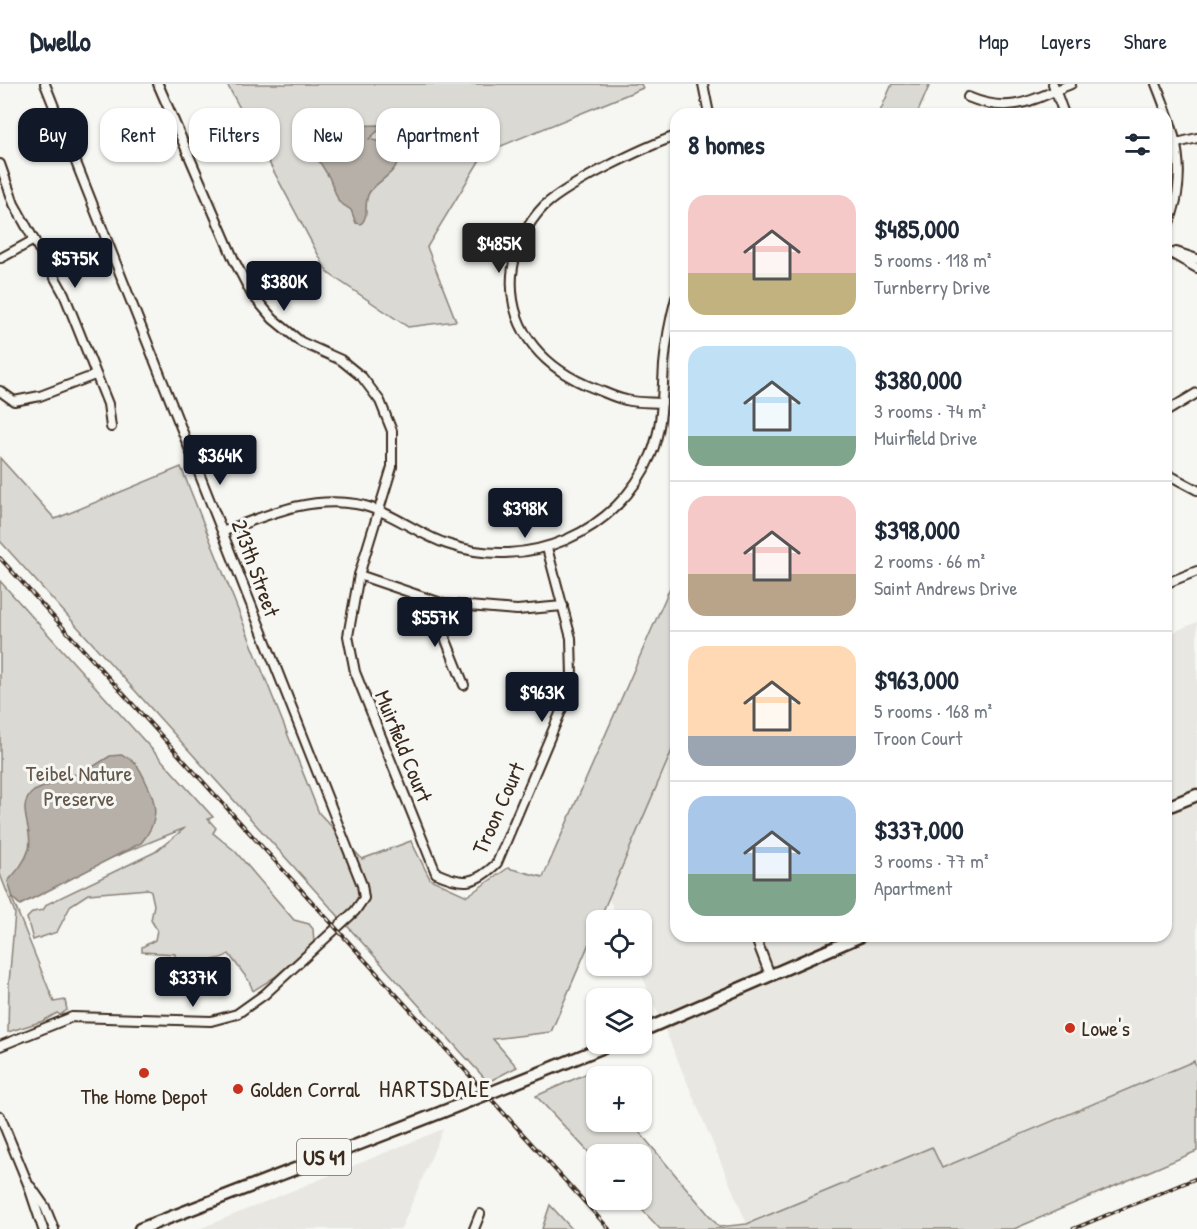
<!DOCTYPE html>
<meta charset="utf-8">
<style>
body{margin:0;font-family:"Patrick Hand",sans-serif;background:#f2f2f3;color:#1f2937;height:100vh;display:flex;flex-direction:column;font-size:22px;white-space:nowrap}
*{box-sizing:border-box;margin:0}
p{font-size:20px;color:#747a83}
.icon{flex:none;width:33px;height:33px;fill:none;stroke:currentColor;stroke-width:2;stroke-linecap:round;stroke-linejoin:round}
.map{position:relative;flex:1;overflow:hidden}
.panel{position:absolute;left:670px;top:24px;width:502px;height:834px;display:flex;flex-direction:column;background:#fff;border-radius:18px;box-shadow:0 2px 4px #0004}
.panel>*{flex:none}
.banner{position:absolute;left:18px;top:24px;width:562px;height:54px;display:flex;gap:12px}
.controls{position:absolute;left:586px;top:826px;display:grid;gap:12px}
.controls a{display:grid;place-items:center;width:66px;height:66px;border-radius:12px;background:#fff;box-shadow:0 2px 4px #0004;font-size:30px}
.price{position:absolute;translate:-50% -51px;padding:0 14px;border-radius:6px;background:#111827;color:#fff;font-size:20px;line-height:39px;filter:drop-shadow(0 2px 3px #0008)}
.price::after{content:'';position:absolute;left:50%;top:36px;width:18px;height:14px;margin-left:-9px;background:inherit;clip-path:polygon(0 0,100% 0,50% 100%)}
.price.selected{background:#222;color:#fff}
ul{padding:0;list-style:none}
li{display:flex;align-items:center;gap:18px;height:150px;padding:0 18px}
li+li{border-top:2px solid #e0e1e3}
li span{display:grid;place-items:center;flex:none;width:168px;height:120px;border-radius:18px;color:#555}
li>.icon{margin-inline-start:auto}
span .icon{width:72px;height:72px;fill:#fffc;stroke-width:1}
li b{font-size:26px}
h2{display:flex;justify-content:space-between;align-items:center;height:72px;padding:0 18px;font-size:26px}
.chip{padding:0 21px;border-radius:18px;background:#fff;box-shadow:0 2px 4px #0004;font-size:21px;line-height:54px}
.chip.selected{background:#111827;color:#fff}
header{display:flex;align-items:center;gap:36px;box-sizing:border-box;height:84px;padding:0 30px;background:#fff;border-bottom:2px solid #e0e1e3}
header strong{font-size:28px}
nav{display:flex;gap:33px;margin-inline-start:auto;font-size:21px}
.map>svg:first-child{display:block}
.built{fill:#e8e7e2}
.green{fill:#dad9d3;stroke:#8a8278;stroke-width:1.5}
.water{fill:#b6b0a9;stroke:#857a71;stroke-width:1.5}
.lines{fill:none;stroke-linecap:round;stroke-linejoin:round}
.minor-casing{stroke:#3b2a1e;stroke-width:12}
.highway-casing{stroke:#3b2a1e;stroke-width:15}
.minor{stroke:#f6f6f2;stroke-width:8}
.highway{stroke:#f6f6f2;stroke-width:10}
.rail-casing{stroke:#3b2a1e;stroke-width:4}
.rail{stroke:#f6f6f2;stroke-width:1.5;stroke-dasharray:4.5;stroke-linecap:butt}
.highway-bridge-casing{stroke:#3b2a1e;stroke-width:15;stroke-linecap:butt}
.highway-bridge{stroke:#f6f6f2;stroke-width:10}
.poi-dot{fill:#c8321e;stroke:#f6f6f2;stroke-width:2}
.labels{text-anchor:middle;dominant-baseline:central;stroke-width:6;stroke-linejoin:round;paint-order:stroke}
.shield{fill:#f6f6f2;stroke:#73675e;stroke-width:1.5}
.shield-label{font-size:21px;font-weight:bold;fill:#3b2a1e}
.street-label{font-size:22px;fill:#3b2a1e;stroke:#f6f6f2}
.park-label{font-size:22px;fill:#63564b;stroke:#f6f6f2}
.poi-label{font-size:22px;fill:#3b2a1e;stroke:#f6f6f2;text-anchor:start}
.neighbourhood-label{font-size:24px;letter-spacing:1.5px;fill:#3b2a1e;stroke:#f6f6f2}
</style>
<header>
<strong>Dwello</strong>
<nav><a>Map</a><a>Layers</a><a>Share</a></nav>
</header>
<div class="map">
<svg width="1197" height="1145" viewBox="0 0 1197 1145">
<rect width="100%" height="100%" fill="#f6f6f2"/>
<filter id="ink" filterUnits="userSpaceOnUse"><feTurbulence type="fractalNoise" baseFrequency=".0167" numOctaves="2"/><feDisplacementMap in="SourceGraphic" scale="12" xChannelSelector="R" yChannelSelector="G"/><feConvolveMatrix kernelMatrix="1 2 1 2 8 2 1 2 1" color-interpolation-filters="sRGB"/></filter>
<g filter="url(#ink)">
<g class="built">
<polygon points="1197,538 1197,985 1193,977 941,1084 932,1063 747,1140 638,882 642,882 642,837 619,837 608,813 676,657 676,852 1167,852 1167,551"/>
<polygon points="443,1045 401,1145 199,1145"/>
</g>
<g class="green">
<polygon points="227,0 641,0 643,4 484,69 427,163 456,237 408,243 328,189"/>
<polygon points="892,0 930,0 917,30 879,30"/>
<polygon points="0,374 55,435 181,383 319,729 362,775 411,757 430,795 467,812 508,784 543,793 676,490 676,657 551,948 493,955 517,983 488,998 0,457"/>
<path d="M 0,497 L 213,733 L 208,735 L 216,744 L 213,749 L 235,767 L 294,836 L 309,840 L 313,845 L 314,859 L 275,893 L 253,907 L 249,897 L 229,870 C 214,880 192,876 175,875 L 175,870 L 142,868 L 142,863 L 155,856 L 157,846 L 151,836 L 154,821 L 151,807 L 148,805 L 88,810 L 71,821 L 57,848 L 33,856 L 27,834 L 33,828 L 43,826 L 47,820 L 155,768 L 185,744 L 12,814 L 54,918 L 65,916 L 67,926 L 60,931 L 57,929 L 43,937 L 8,948 L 9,899 L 15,829 L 0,790 Z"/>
<polygon points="1194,977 1197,985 1197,1067 1014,1145 660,1145 633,1116 642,1116 642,1071 597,1071 597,1077 536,1012 590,988 597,997 597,1038 631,1038 719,1143 747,1140 932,1063 942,1084"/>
<polygon points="550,1121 572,1145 542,1145"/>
</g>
<g class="water">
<path d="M 325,26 L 330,27 L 346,42 L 379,41 L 379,46 L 369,55 L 391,61 L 398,73 C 398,90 377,96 369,109 C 363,119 370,132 361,140 L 356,139 L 351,126 L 339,118 L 329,93 L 319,77 C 319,73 322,68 322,63 C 320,48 308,40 325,26 Z"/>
<path d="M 121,671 C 136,676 140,685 146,698 C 158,721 159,738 141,759 L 20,821 L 13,814 L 8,797 C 17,787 25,778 29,765 C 34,744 14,722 34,707 L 91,684 L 110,672 Z"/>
</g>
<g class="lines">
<defs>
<g id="minor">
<path d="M 158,0 L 234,176 L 251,209 L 273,235 L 301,258 L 341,276 L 362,293 L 380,317 L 392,347 L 392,383 L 359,491 L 348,552 L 355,588 L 436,789 C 463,801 475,801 497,779 L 564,620 L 572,593 L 571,554 L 547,464"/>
<polyline points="703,0 709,30"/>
<polyline points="1053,0 1064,30"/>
<path d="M 1156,0 C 1176,50 1190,91 1167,144"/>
<path d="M 968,13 C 1010,31 1032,16 1071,0"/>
<polyline points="1177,59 1197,54"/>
<polyline points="0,80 14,120 64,210 108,320 111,343"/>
<polyline points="1167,167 1197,184"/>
<polyline points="1176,168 1197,175"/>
<polyline points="1,174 34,156"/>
<polyline points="0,307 14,317 40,312 95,291"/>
<path d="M 662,319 C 651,318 638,319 626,316 C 616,314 606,309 596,305 C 546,286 508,248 512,191 C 514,166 527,139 544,122 C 569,99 644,63 676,52"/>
<polyline points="1167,327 1197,309"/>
<polyline points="1167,390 1197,406"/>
<path d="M 224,447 C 268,431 308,412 356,420 C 390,426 415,449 447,460 C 528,488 618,449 651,371 C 663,342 662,311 664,281 C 666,258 670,236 676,214"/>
<polyline points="359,491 444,520 517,526 563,522"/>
<polyline points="1167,499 1197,487"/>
<polyline points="444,520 442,546 464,601"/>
<polyline points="755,852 770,891"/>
<polyline points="0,962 72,933 211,937 237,930 265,910 355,827 364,814 362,801 45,0"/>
<polyline points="0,1032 28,1100 43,1145"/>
<polyline points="31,1103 45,1123 54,1145"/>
<polyline points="474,1145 480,1130"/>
</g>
<g id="highway">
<polyline points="1167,723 1197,711"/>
<polyline points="642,947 861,852"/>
<polyline points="557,982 611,960"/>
<polyline points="140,1145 442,1028"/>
</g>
</defs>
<use href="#minor" class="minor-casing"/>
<use href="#highway" class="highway-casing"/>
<use href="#minor" class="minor"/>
<use href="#highway" class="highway"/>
<defs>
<g id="rail">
<polyline points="0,474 609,1145"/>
<polyline points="1073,1145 1197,1094"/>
</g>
</defs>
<use href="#rail" class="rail-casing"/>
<use href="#rail" class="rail"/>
<defs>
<polyline id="highway-bridge" points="442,1028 557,982"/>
</defs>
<use href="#highway-bridge" class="highway-bridge-casing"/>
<use href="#highway-bridge" class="highway-bridge"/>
</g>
</g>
<g class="poi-dot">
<circle cx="1070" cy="944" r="6"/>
<circle cx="144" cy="989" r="6"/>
<circle cx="238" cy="1005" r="6"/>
</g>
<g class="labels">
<rect class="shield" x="297" y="1055" width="54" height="36" rx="4.5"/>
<g class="shield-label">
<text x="324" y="1073">US 41</text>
</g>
<g class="street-label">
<text transform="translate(256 484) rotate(70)">213th Street</text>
<text transform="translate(404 662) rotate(68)">Muirfield Court</text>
<text transform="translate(498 724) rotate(-66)">Troon Court</text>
</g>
<g class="park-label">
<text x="79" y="689">Teibel Nature<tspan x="79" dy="25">Preserve</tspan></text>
</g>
<g class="poi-label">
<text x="1082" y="944">Lowe's</text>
<text x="250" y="1005">Golden Corral</text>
<text x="144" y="1012" text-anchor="middle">The Home Depot</text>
</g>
<g class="neighbourhood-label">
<text x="435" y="1004">HARTSDALE</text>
</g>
</g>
</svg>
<div class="controls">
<a><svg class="icon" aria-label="locate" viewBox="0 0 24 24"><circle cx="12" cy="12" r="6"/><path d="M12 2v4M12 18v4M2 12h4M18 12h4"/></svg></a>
<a><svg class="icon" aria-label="layers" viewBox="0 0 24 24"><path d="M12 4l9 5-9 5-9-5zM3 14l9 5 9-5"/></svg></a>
<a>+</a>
<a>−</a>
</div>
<b class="price selected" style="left:499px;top:190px">$485K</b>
<b class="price" style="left:75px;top:205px">$575K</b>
<b class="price" style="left:284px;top:228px">$380K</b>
<b class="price" style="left:220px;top:402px">$364K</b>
<b class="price" style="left:525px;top:455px">$398K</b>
<b class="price" style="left:435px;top:564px">$557K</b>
<b class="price" style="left:542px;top:639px">$963K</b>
<b class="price" style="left:193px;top:924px">$337K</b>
<div class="banner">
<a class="chip selected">Buy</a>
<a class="chip">Rent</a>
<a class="chip">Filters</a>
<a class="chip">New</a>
<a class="chip">Apartment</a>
</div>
<section class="panel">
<h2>8 homes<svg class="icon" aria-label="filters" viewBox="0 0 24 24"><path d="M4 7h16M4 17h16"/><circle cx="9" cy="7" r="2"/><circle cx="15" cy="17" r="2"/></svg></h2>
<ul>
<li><span style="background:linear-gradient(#f6c9c9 65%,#c2b280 0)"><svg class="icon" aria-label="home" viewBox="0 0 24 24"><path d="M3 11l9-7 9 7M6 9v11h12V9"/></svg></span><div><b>$485,000</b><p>5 rooms · 118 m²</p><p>Turnberry Drive</p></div></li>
<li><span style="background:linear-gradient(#bfe0f5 75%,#7fa58c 0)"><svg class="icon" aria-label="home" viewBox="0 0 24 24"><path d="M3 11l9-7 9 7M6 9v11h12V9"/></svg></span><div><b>$380,000</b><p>3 rooms · 74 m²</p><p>Muirfield Drive</p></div></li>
<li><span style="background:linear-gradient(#f6c9c9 65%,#b9a48a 0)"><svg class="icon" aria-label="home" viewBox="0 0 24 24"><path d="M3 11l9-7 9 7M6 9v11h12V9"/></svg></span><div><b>$398,000</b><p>2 rooms · 66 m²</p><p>Saint Andrews Drive</p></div></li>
<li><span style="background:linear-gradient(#ffd9b3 75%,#9aa5b1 0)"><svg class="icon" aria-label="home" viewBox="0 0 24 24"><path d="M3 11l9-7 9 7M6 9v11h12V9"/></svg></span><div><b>$963,000</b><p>5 rooms · 168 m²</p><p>Troon Court</p></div></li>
<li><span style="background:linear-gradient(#a9c7e8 65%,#7fa58c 0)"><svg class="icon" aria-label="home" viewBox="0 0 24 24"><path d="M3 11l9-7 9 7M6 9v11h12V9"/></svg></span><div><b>$337,000</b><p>3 rooms · 77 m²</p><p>Apartment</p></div></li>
</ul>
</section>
</div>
